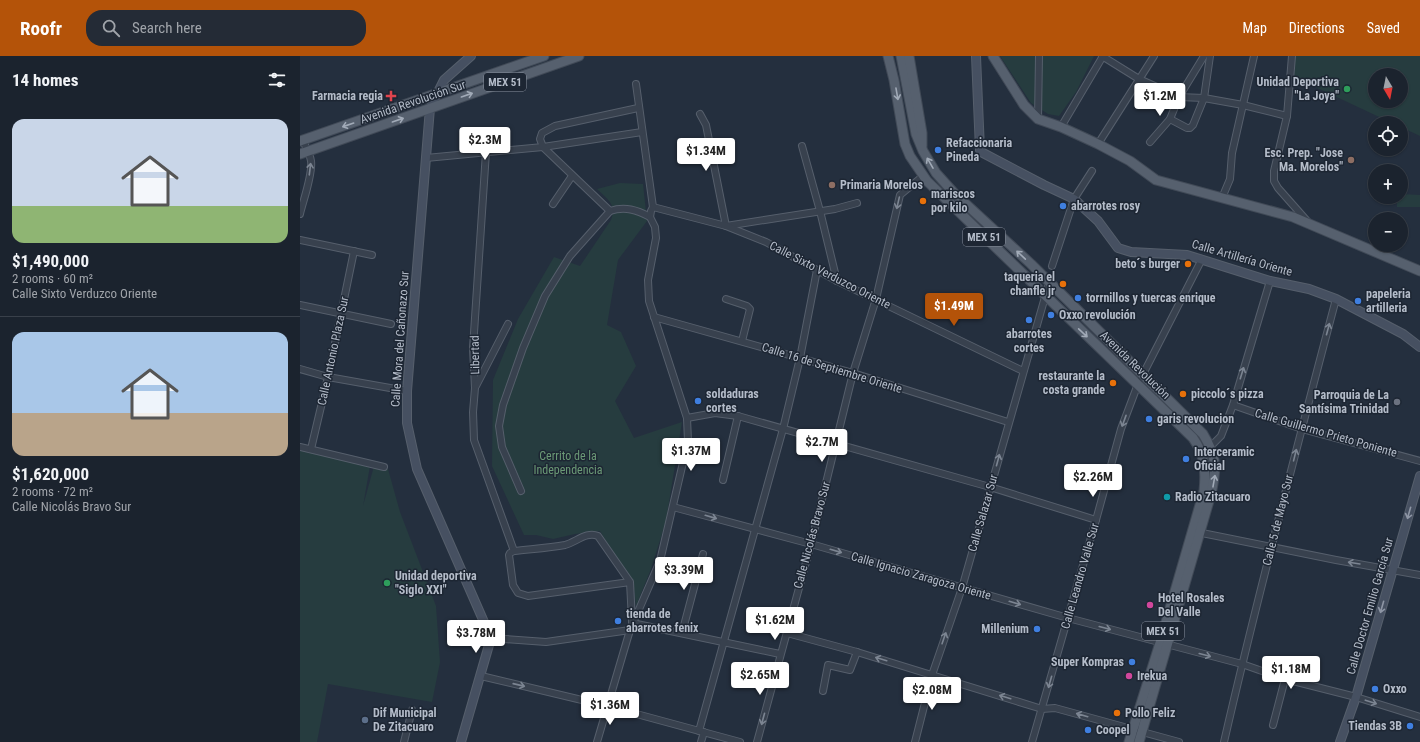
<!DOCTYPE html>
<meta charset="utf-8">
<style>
body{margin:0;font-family:"Roboto Condensed",sans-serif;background:#242b36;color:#f1f3f6;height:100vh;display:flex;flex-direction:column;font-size:15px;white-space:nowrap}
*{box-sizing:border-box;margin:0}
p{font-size:13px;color:#a0a4aa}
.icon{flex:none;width:22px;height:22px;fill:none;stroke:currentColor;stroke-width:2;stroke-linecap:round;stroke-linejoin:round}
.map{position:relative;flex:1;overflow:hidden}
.drawer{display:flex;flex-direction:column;background:#1b232e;width:300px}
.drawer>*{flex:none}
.needle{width:26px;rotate:170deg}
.fabs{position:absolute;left:1068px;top:12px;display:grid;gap:8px}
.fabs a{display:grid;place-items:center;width:40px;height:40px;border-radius:50%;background:#1b232e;box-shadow:0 1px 3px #0004,0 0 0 1px #39404a;font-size:20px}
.price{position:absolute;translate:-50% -34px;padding:0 9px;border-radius:4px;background:#fff;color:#222;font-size:13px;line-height:26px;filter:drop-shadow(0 1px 2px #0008)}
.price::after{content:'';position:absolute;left:50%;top:24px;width:12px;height:9px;margin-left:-6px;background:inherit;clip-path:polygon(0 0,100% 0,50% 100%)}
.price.selected{background:#b45309;color:#fff}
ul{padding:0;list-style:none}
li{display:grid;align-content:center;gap:8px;height:212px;padding:0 12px}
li+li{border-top:1px solid #39404a}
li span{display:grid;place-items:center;height:124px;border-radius:12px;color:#555}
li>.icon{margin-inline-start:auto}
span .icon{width:72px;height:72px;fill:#fffc;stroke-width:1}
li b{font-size:17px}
h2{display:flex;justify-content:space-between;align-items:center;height:48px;padding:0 12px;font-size:17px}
header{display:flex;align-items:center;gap:24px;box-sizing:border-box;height:56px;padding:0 20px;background:#b45309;color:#fff}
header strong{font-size:19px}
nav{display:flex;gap:22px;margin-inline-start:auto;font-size:14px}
.search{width:280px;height:36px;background:#242b36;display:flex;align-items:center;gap:10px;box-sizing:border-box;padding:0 14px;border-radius:16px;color:#a0a4aa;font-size:15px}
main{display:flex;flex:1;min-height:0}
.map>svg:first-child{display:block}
.green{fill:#263c3f;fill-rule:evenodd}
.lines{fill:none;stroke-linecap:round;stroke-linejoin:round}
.street-casing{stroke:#565f6c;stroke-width:8}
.secondary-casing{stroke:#565f6c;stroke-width:10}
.primary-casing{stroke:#414a57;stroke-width:11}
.street{stroke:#38414e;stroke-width:6}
.secondary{stroke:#465061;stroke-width:8}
.primary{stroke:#56606e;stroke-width:9}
.oneway{stroke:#a1aab7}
.oneway2{stroke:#7c8592}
.oneway3{stroke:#8e96a5}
.leisure-dot{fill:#2e9e5b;stroke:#1d2633;stroke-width:1.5}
.health-dot{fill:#e0444e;stroke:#1d2633;stroke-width:1.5}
.shop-dot{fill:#3f7fe0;stroke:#1d2633;stroke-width:1.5}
.education-dot{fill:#8d6e63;stroke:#1d2633;stroke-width:1.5}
.food-dot{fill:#e8710a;stroke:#1d2633;stroke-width:1.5}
.worship-dot{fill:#6b7280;stroke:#1d2633;stroke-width:1.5}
.culture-dot{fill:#0f9aa8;stroke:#1d2633;stroke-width:1.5}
.hotel-dot{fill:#d1479c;stroke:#1d2633;stroke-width:1.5}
.service-dot{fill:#5c6f8a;stroke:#1d2633;stroke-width:1.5}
.labels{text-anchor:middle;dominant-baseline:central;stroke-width:3;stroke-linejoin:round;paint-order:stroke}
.shield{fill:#1d2633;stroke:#878f9c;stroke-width:1}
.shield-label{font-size:11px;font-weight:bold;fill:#b4bcc9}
.poi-label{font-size:12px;font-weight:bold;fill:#b4bcc9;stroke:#1d2633;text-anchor:start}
.street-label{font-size:12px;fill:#b4bcc9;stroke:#1d2633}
.park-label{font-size:12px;fill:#6b9a76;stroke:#1d2633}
</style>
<header>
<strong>Roofr</strong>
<div class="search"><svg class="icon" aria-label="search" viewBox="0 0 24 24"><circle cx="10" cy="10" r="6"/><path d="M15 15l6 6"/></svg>Search here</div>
<nav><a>Map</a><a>Directions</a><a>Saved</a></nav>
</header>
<main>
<section class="drawer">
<h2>14 homes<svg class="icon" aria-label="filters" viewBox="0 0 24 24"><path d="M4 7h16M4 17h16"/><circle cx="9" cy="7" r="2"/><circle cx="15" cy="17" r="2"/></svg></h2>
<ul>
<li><span style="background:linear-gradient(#c9d6e8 70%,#8fb573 0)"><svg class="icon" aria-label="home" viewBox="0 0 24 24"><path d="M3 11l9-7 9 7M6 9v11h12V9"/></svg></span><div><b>$1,490,000</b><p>2 rooms · 60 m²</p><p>Calle Sixto Verduzco Oriente</p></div></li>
<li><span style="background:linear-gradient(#a9c7e8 65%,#b9a48a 0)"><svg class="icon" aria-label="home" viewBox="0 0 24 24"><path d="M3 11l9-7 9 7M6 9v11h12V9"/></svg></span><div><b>$1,620,000</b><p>2 rooms · 72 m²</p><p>Calle Nicolás Bravo Sur</p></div></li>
</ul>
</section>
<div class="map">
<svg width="1120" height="686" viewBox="0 0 1120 686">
<rect width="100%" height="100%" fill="#242f3e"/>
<g class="green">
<polygon points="700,0 794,0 776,36 759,60 748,58 731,47"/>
<path d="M 995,0 L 1120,0 L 1120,80 L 1101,71 L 1101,67 L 1092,67 L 994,21 ZM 1075,19 L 1101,19 L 1101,45 L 1075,45 Z"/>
<path d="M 320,127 L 343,128 L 347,165 L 318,204 L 307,269 L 321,276 L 336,310 L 315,345 L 334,382 L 382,366 L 366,465 L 351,513 L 336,550 L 333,525 L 330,526 L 300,475 L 275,478 L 253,483 L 236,479 L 224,479 L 192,410 L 193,324 L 218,263 L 254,201 L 280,210 L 311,164 C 317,148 307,143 297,133 Z"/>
<polygon points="1101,138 1120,139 1120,151 1097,151 1097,141 1101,141"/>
<polygon points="0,393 70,410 63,450 74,410 88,413 100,456 136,550 140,606 132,646 28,628 17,686 0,686"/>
</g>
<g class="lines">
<defs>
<g id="street">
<polyline points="802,0 839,23 879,41 904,42 943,49 987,60"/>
<polyline points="992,0 987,60 974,115 974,125 978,132 1008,166"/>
<polyline points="336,28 353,151"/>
<polyline points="400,58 406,69 426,170 535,153 557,147"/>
<polyline points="738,63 739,0"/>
<polyline points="870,63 887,72 890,72 893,69 904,42 910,0"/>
<polyline points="761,71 803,0"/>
<polyline points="850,86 870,63 879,41 904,0"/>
<polyline points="798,88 854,0"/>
<polyline points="502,90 520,155 537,225"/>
<polyline points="186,96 173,292 175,332 173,356 174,384 214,495"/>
<polyline points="126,102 243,91 342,76"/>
<polyline points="922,142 930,123 932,97 954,0"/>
<polyline points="253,148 272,120"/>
<polyline points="353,151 426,170 466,186 537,225 723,315"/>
<polyline points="310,155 243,91 240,83 242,77 255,70 338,52"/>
<path d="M 310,155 C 325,150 337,154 350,161"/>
<path d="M 0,158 C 3,145 13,118 11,105 C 10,98 6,91 3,85"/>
<polyline points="0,184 72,199"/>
<polyline points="752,210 774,143 792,115"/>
<polyline points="426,243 447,250 450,253 442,285"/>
<polyline points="0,249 91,268"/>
<polyline points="354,261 553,317 708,366"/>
<polyline points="0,313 28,321 107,335"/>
<polyline points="176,330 208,268"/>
<polyline points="933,349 1002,373 1120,405"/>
<polyline points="387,362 415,357 438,360 690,431 796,464"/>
<polyline points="0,391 84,411"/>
<polyline points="11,393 28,321 54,195"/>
<polyline points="900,394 911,390 921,380 933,349 970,225"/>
<polyline points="423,424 438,360"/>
<polyline points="221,435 202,391 199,370 203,349 223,292 245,240 270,200 310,155"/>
<polyline points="373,451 511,488 768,562 942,608 985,623 1056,641 1120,661"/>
<polyline points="897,476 1036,504 1120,519"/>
<path d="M 330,526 L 228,540 L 218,537 L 213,529 L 209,499 L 210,497 L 214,495 C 231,493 249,492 265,489 C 276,486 287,475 298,480 L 330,526 L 332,565"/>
<polyline points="332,567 480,598"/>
<polyline points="382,577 403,498"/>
<polyline points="487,577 557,596 742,653 755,652 879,686"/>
<polyline points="191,582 246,586 330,574"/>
<polyline points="181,620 307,650 440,686"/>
<polyline points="523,635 528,609 550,614 557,596"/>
<polyline points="973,669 985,623"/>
<polyline points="399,675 483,373 500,302 517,214"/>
<polyline points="104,686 112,654"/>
<polyline points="297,686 330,574 360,505 388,385 387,362 349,245 348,224 356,182 355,171 350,161 351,155 353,151"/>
<polyline points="401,686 404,676"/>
<polyline points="457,686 511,488 553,317 576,243 600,139 623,120"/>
<polyline points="615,686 632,619 662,532 749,227"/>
<polyline points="732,686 796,464 821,373 838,328 902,203"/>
<path d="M 924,686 C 958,538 997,390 1036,243"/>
</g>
<g id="secondary">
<polyline points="676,0 680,94 683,97 744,129 774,143 798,165 818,192 831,196 887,199 970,225 1009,233 1036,243 1103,278 1120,291"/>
<polyline points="161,686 191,582 117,413 107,367 107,335 130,52 144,24 171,0"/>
<polyline points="1040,686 1056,641 1120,420"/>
</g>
<g id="primary">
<path d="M 588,0 L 594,24 L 605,88 L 610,100 L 627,125 L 893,382 C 905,399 906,415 904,435 L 860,587 L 829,686"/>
<path d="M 601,0 L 616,78 L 623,95 L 636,117 L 654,137 L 731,208 L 903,378 C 917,401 917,411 911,438 L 839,686"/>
<polyline points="609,0 622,77 622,90"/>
<polyline points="693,0 724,49 738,63 761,71 798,88 830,105 856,124 993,161 1120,215"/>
<polyline points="0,85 244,0"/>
<polyline points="0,98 279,0"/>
</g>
</defs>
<use href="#street" class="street-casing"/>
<use href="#secondary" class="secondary-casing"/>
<use href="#primary" class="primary-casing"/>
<use href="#street" class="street"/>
<use href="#secondary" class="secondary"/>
<use href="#primary" class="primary"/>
</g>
<defs><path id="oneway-shaft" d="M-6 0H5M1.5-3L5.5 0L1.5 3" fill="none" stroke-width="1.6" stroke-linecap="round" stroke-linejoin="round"/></defs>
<g class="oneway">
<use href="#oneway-shaft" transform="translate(597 38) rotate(80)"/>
<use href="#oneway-shaft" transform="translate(167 39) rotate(-19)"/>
<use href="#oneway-shaft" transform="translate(98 64) rotate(-19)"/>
<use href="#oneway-shaft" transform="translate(48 69) rotate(161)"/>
<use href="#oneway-shaft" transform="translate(630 107) rotate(-120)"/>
<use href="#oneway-shaft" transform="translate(721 199) rotate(-137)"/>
<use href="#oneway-shaft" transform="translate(783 277) rotate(43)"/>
<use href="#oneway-shaft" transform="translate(914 425) rotate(-80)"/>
</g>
<g class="oneway2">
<use href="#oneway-shaft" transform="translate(10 113) rotate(-83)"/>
<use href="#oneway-shaft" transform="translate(598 147) rotate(103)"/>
<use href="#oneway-shaft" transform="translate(1028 273) rotate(-75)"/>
<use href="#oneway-shaft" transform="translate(942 317) rotate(-73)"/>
<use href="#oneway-shaft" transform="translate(824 365) rotate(110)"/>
<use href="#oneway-shaft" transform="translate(995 399) rotate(-76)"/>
<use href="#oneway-shaft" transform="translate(698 404) rotate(-75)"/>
<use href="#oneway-shaft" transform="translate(411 461) rotate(16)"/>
<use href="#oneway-shaft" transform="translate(536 495) rotate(16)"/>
<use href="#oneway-shaft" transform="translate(1054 507) rotate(-171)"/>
<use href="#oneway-shaft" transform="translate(715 547) rotate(16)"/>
<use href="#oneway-shaft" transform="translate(805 572) rotate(15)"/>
<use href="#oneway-shaft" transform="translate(644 582) rotate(-71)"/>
<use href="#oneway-shaft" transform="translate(905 599) rotate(15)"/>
<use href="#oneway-shaft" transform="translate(581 603) rotate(-163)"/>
<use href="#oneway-shaft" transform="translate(750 626) rotate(106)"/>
<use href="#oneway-shaft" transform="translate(219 629) rotate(13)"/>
<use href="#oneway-shaft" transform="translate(705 641) rotate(-163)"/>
<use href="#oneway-shaft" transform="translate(1071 646) rotate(18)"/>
<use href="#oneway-shaft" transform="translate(782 659) rotate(-164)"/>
<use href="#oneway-shaft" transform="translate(463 663) rotate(105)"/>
</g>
<g class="oneway3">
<use href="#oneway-shaft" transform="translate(1109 457) rotate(106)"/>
<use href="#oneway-shaft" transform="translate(1082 551) rotate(106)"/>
</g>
<g class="leisure-dot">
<circle cx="1047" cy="33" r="4"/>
<circle cx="87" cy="527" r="4"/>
</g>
<path class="health-dot" d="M89 34h4v4h4v4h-4v4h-4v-4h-4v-4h4z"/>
<g class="shop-dot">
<circle cx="638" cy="94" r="4"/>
<circle cx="763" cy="150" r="4"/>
<circle cx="778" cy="242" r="4"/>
<circle cx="1058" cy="245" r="4"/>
<circle cx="751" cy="259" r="4"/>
<circle cx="729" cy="264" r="4"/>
<circle cx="398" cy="345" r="4"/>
<circle cx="849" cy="363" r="4"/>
<circle cx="886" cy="403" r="4"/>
<circle cx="318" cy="565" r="4"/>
<circle cx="737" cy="573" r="4"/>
<circle cx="832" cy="606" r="4"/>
<circle cx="1075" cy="633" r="4"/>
<circle cx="1110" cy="670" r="4"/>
<circle cx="788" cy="674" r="4"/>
</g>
<g class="education-dot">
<circle cx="1051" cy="104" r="4"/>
<circle cx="532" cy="129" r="4"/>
</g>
<g class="food-dot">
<circle cx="623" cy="145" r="4"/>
<circle cx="888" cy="208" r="4"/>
<circle cx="763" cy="228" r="4"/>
<circle cx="813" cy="327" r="4"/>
<circle cx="883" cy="338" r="4"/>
<circle cx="817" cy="657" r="4"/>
</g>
<circle class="worship-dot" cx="1097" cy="346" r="4"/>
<circle class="culture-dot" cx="867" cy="441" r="4"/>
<g class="hotel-dot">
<circle cx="850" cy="549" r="4"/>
<circle cx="829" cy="620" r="4"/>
</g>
<circle class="service-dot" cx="65" cy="664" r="4"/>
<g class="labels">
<g class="shield">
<rect x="184" y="17" width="42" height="18" rx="3"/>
<rect x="663" y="172" width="42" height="18" rx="3"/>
<rect x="842" y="566" width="42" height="18" rx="3"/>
</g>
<g class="shield-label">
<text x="205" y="26">MEX 51</text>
<text x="684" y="181">MEX 51</text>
<text x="863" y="575">MEX 51</text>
</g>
<g class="poi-label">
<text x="1039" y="26" text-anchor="end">Unidad Deportiva<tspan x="1039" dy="14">"La Joya"</tspan></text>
<text x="83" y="40" text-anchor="end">Farmacia regia</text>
<text x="646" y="87">Refaccionaria<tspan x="646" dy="14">Pineda</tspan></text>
<text x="1043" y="97" text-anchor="end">Esc. Prep. "Jose<tspan x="1043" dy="14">Ma. Morelos"</tspan></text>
<text x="540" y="129">Primaria Morelos</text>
<text x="631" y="138">mariscos<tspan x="631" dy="14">por kilo</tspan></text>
<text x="771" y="150">abarrotes rosy</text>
<text x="880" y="208" text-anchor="end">beto´s burger</text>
<text x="755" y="221" text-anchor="end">taqueria el<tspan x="755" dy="14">chanfle jr</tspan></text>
<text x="1066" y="238">papeleria<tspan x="1066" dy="14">artilleria</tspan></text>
<text x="786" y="242">torrnillos y tuercas enrique</text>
<text x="759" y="259">Oxxo revolución</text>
<text x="729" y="278" text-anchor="middle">abarrotes<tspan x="729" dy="14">cortes</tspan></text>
<text x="805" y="320" text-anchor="end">restaurante la<tspan x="805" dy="14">costa grande</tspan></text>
<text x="406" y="338">soldaduras<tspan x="406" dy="14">cortes</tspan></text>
<text x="891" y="338">piccolo´s pizza</text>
<text x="1089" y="339" text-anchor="end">Parroquia de La<tspan x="1089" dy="14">Santísima Trinidad</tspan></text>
<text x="857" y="363">garis revolucion</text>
<text x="894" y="396">Interceramic<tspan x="894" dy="14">Oficial</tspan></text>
<text x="875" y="441">Radio Zitacuaro</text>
<text x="95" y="520">Unidad deportiva<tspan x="95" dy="14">"Siglo XXI"</tspan></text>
<text x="858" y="542">Hotel Rosales<tspan x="858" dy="14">Del Valle</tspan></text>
<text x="326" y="558">tienda de<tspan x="326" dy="14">abarrotes fenix</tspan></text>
<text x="729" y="573" text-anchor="end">Millenium</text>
<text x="824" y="606" text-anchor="end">Super Kompras</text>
<text x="837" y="620">Irekua</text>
<text x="1083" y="633">Oxxo</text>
<text x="73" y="657">Dif Municipal<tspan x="73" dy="14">De Zitacuaro</tspan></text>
<text x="825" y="657">Pollo Feliz</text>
<text x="1102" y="670" text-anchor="end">Tiendas 3B</text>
<text x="796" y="674">Coopel</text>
</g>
<g class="street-label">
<text transform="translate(113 46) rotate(-19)">Avenida Revolución Sur</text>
<text transform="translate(942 202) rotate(16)">Calle Artillería Oriente</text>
<text transform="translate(530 219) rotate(27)">Calle Sixto Verduzco Oriente</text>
<text transform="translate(100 283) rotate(-86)">Calle Mora del Cañonazo Sur</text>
<text transform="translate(33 295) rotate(-78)">Calle Antonio Plaza Sur</text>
<text transform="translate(175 299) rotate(-91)">Libertad</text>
<text transform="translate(835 309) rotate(44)">Avenida Revolución</text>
<text transform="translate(532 312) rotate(17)">Calle 16 de Septiembre Oriente</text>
<text transform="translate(1026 377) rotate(16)">Calle Guillermo Prieto Poniente</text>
<text transform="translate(683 457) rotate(-74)">Calle Salazar Sur</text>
<text transform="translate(978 464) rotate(-76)">Calle 5 de Mayo Sur</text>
<text transform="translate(512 479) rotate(-75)">Calle Nicolás Bravo Sur</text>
<text transform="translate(621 520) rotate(16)">Calle Ignacio Zaragoza Oriente</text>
<text transform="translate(780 520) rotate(-74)">Calle Leandro Valle Sur</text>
<text transform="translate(1070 550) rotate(-74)">Calle Doctor Emilio García Sur</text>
</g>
<g class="park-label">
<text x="268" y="400">Cerrito de la<tspan x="268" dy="14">Independencia</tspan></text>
</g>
</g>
</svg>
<div class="fabs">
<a><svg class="needle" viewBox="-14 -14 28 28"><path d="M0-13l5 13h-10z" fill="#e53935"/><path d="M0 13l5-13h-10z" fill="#a0a4aa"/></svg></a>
<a><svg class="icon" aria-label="locate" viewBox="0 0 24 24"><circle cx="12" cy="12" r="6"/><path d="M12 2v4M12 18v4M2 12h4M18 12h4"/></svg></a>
<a>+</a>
<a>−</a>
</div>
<b class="price" style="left:860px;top:61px">$1.2M</b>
<b class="price" style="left:185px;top:105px">$2.3M</b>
<b class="price" style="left:406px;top:116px">$1.34M</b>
<b class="price selected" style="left:654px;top:271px">$1.49M</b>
<b class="price" style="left:522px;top:407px">$2.7M</b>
<b class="price" style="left:391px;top:416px">$1.37M</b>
<b class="price" style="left:793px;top:442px">$2.26M</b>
<b class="price" style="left:384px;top:535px">$3.39M</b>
<b class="price" style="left:475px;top:585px">$1.62M</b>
<b class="price" style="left:176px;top:598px">$3.78M</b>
<b class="price" style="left:991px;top:634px">$1.18M</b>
<b class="price" style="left:460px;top:640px">$2.65M</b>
<b class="price" style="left:632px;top:655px">$2.08M</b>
<b class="price" style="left:310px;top:670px">$1.36M</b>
</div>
</main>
